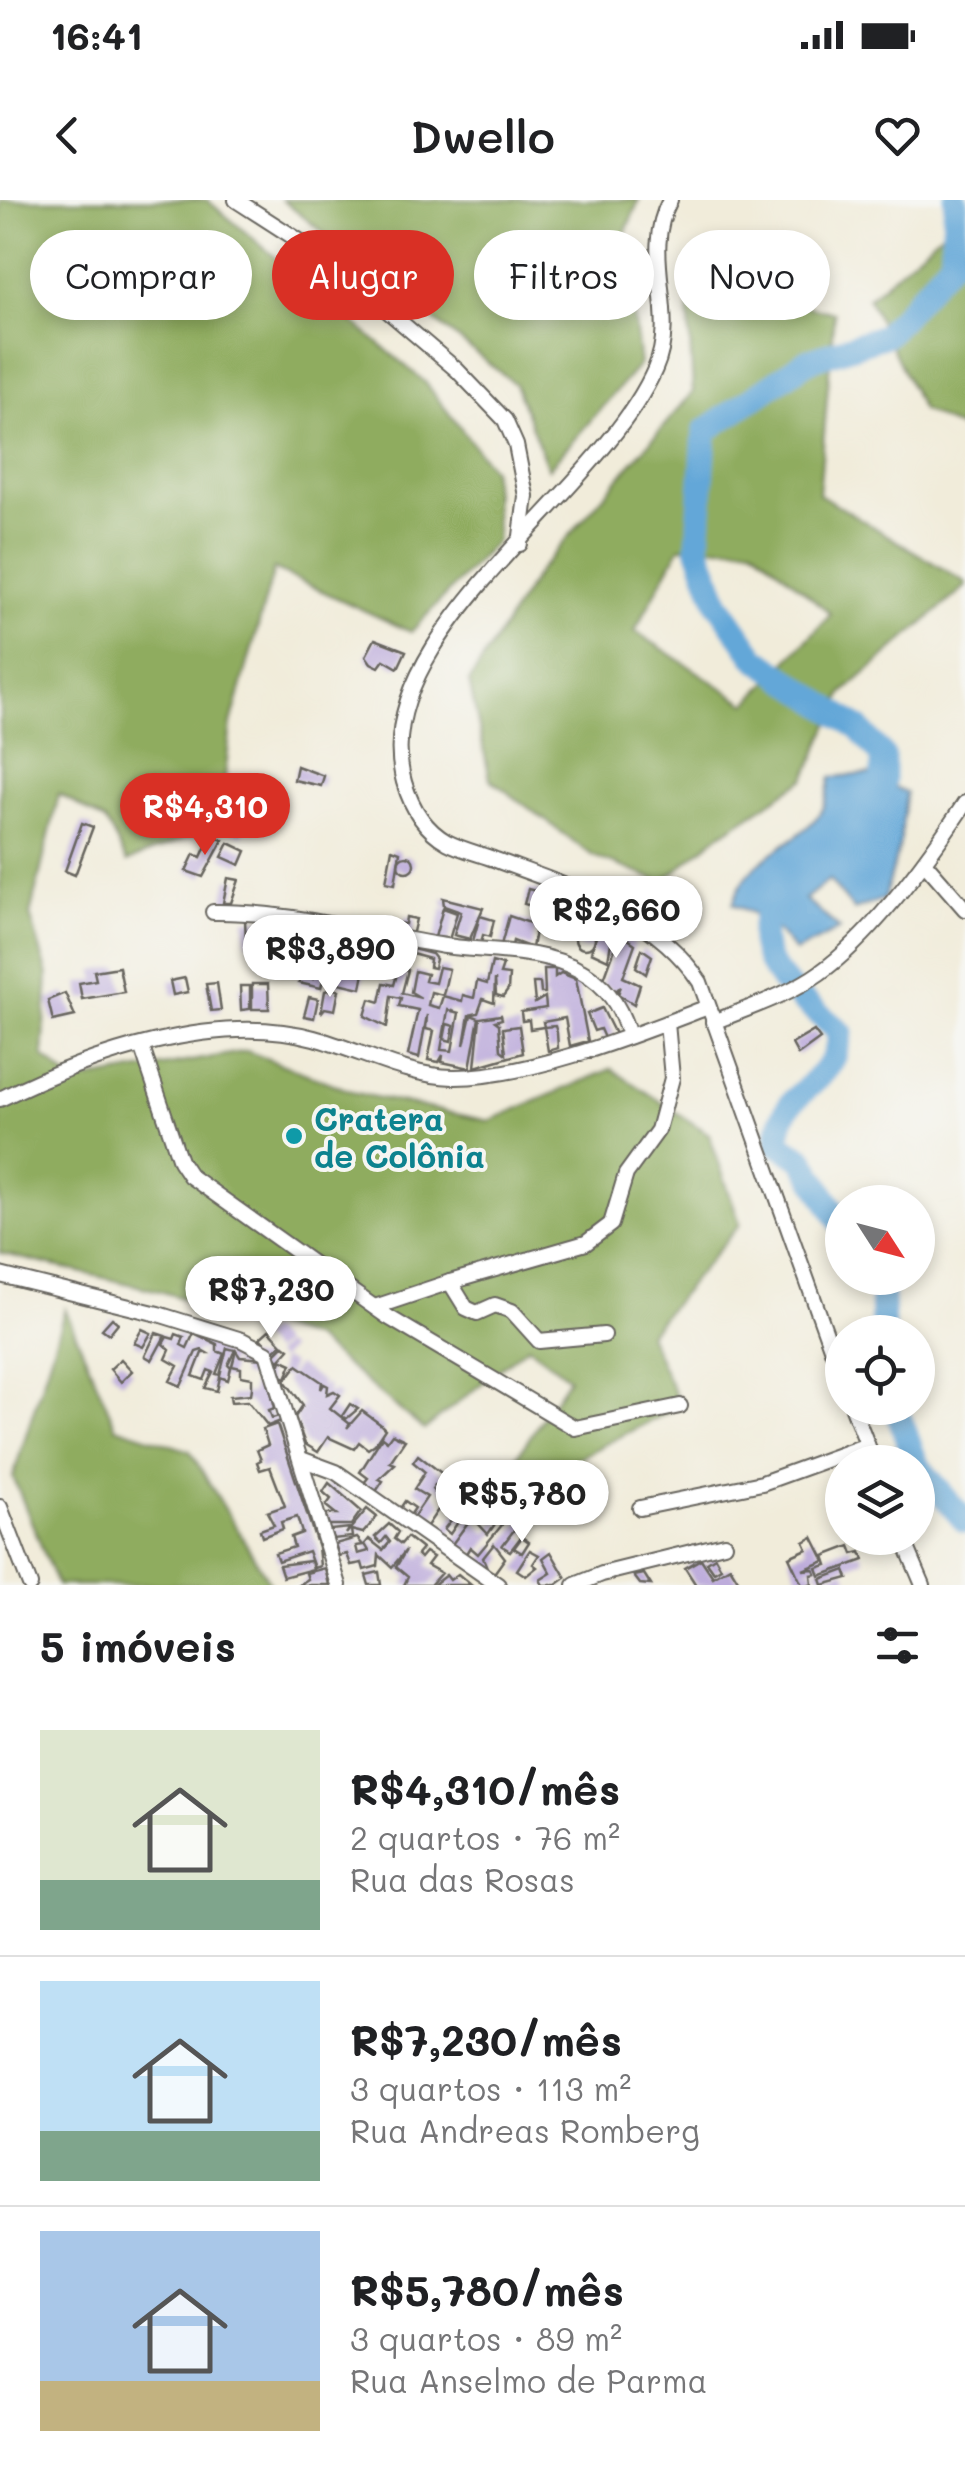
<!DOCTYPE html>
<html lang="pt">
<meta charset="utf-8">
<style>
body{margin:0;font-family:Mali,sans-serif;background:#f6f6f6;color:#202124;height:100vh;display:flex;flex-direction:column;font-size:38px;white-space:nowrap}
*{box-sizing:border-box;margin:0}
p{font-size:32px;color:#757577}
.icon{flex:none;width:55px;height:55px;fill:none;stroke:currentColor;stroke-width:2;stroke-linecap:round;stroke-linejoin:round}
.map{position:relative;height:1385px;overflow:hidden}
.sheet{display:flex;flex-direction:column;background:#fff;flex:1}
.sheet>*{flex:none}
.top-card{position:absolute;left:30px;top:30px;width:905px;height:90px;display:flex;gap:20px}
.needle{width:65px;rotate:126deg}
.tools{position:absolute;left:825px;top:985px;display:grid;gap:20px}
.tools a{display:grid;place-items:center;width:110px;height:110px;border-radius:50%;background:#fff;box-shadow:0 5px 15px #0003;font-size:50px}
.price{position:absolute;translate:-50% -85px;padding:0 22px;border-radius:35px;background:#fff;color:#222;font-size:32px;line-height:65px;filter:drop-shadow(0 2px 5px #0008)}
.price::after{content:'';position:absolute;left:50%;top:60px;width:30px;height:22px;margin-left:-15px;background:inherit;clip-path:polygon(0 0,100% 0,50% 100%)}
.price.active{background:#d93025;color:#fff}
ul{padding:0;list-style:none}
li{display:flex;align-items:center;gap:30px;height:250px;padding:0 40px}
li+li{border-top:2px solid #e0e0e0}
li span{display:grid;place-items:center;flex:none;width:280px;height:200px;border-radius:0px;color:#555}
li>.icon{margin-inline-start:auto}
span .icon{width:120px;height:120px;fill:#fffc;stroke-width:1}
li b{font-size:42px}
h2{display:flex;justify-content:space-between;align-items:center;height:120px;padding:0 40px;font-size:42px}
.pill{padding:0 35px;border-radius:45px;background:#fff;box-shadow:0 5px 15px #0003;font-size:35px;line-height:90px}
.pill.active{background:#d93025;color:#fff}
.status{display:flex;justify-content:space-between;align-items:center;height:70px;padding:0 50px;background:#fff;direction:ltr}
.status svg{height:28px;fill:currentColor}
header{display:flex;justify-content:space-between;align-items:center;height:130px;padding:0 40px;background:#fff;font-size:45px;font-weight:600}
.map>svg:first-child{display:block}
.forest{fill:#8fac5f;stroke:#56643e;stroke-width:2.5;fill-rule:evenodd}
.water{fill:#63a7d8;stroke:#40627a;stroke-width:2.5}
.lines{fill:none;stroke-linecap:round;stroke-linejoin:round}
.river{stroke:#63a7d8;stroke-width:25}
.building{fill:#bdacdb;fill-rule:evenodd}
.minor-casing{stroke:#67655e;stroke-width:18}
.minor{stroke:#fff;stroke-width:14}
.culture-dot{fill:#0f9aa8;stroke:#f6f6f2;stroke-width:4}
.labels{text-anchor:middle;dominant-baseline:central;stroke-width:8;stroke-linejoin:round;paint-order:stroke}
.culture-label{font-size:32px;font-weight:bold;fill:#0d838f;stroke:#f6f6f2;text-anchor:start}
</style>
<div class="status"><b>16:41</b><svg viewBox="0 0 49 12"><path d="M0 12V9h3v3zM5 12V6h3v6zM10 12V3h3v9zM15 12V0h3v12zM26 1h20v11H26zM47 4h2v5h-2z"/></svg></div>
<header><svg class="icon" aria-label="back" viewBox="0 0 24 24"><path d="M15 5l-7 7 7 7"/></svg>Dwello<svg class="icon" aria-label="heart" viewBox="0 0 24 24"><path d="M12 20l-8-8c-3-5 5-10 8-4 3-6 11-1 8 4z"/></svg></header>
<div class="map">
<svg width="965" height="1385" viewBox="0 0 965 1385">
<rect width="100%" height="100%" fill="#f6f6f2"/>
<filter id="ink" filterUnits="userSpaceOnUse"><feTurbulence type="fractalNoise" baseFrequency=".01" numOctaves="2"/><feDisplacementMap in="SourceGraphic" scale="20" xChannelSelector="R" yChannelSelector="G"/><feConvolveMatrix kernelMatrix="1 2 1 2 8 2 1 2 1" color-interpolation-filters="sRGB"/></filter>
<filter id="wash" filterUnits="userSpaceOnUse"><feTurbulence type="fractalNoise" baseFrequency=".0048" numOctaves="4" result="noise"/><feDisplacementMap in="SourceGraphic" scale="40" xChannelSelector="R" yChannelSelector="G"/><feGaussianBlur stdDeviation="2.25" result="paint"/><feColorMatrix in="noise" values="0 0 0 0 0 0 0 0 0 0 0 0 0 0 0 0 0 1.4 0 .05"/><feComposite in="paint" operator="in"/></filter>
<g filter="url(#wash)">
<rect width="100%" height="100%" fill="#f1ecda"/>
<g class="forest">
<polygon points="0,0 207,0 425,182 492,269 497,340 411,432 274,369 231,524 220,624 127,662 106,622 59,594 30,715 48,775 43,856 73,882 247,851 356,893 489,921 611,869 709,934 740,1024 648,1134 680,1206 553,1271 514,1261 569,1178 528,1146 424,1230 314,1139 163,1092 0,1053"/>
<polygon points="282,0 639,0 624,36 640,164 548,269 515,184"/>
<polygon points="965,12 965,231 922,210 868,98"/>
<path d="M 686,65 L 743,90 L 834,113 L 819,294 L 965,382 L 965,387 L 843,493 L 805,579 L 718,636 L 662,682 L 593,656 L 490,579 L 469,482 L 538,372 L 693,192 ZM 680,347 L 753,347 L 831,414 L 747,504 L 635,431 Z"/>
<polygon points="65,1109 116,1227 190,1251 271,1385 57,1385 13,1277"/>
</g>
<path class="water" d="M 869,574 L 906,593 L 900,643 L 884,699 L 854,710 L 829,680 L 805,699 L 840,729 L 795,752 L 769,721 L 733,704 C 749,653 789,651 819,615 C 827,606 828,589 831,577 Z"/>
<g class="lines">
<g class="river">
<polyline points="872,613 883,581 883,556 858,528 756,458 718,403 698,347 705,231 807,161 886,135 952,60 956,0"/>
<path d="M 781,691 C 731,756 794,791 841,833 C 838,843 836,857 830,864 C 805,898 782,894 777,944 L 802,958 L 842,1025"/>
<polyline points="875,1078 882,1089 883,1132"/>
<polyline points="896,1208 916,1262"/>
<polyline points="918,1266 965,1321"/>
</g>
</g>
<g id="blocks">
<g class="building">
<polygon points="375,439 406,451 398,468 384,460 379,467 371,463 366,456"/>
<polygon points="297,566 324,576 321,586 294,580"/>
<polygon points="236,619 248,624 242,636 230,631"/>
<polygon points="82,623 93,627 75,675 65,671"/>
<polygon points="211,635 223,640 203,677 186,671 194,654 201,657"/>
<polygon points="229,643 246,651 240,665 222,657"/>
<polygon points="392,649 400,652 395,684 386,682"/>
<circle cx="406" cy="664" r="8"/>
<polygon points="228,678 239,680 231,703 223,703"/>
<polygon points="528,689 547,694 542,709 524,704"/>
<polygon points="443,698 483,708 470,739 454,735 461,712 444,706"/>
<polygon points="443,708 457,713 448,743 434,741"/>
<polygon points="480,716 494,720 490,737 483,735 481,743 473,741"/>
<polygon points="509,716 536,725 532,748 513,741 512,745 501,745"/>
<polygon points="406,717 416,719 412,736 394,731 397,723 405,724"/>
<polygon points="245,719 265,720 264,744 246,742"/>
<polygon points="601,722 616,731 612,739 618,732 635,744 623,777 640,785 634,804 618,794 621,786 615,792 602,784 616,746 611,743 608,760 591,752"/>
<circle cx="585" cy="739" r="10"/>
<polygon points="315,730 324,731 322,744 312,742"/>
<polygon points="334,733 353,737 350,750 368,753 361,788 330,781 339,765 346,766 347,762 329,760"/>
<polygon points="413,749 432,754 436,759 434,768 429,767 430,759 412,754"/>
<polygon points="642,749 652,756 646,774 636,767"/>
<polygon points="290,750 297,751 293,766 285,764"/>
<polygon points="317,761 327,763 321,788 299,783 302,768 311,770 313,777"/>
<path d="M 492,762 L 503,765 L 500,774 L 509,775 L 508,790 L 503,797 L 496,795 L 495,779 L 494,803 L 483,799 L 478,813 L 469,815 L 464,845 L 471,815 L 479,818 L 470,868 L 442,862 L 443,855 L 439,862 L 428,860 L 434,831 L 426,829 L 427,815 L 419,858 L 408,855 L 418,810 L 399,806 L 401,798 L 391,796 L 387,827 L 365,816 L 370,799 L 380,802 L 384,783 L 394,785 L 399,767 L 408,770 L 402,793 L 421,798 L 411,792 L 415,771 L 427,774 L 425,781 L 435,783 L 439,767 L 449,769 L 443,795 L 431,792 L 428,805 L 439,808 L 443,796 L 462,801 L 463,795 L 474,798 L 477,781 L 487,784 ZM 448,810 L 459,813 L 452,851 L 441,850 Z"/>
<polygon points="119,767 124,792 82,799 79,783 96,780 94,771"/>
<polygon points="544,769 555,769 555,777 561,773 576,779 588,841 570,846 565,818 543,822 544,827 555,826 557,833 558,848 548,851 544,827 530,829 529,820 522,821 521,812 546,808 545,797 535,803 533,783 540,783 541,793 545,793"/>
<polygon points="185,778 188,792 173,795 170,781"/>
<polygon points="217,783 221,810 211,811 206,784"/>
<polygon points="252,784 268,784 269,809 252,809"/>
<polygon points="240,786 250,786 250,809 241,810"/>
<polygon points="332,789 339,790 335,810 325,808 321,813 325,791"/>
<polygon points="65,793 75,816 53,821 48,800"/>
<polygon points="309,797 318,799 314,818 304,816"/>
<polygon points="602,808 615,834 604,838 600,829 594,831 587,814"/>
<polygon points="501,815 502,819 495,821 499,824 501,850 506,854 503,828 519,826 523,853 475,867 480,818"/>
<polygon points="447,824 454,826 451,841 444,839"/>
<polygon points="814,831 820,839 798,855 792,844"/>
<polygon points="112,1118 118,1123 109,1134 102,1129"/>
<polygon points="142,1129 151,1133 143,1147 134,1143"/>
<polygon points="269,1130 282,1144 273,1152 260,1138"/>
<polygon points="156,1133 165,1136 152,1160 145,1156"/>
<polygon points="194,1133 217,1144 217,1151 224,1154 216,1174 220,1175 227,1148 235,1150 228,1165 231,1168 228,1180 220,1177 217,1191 205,1188 213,1172 208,1170 204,1180 193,1176 202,1153 207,1153 202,1150 196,1152 181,1186 170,1181 178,1166 166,1159 170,1150 163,1144 167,1137 174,1139 176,1134 184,1137 181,1145 187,1148"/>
<polygon points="284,1145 289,1149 279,1160 274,1155"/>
<polygon points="236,1151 240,1157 263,1159 275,1208 269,1210 272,1218 279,1216 281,1221 268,1226 248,1201 231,1202 230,1196 251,1194 252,1188 252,1178 241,1176 241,1168 232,1166"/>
<polygon points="121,1159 132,1171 121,1182 110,1169"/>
<polygon points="281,1159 292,1164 286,1178 278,1174"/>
<polygon points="297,1165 322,1182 321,1189 324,1184 328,1186 327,1194 334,1191 340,1195 330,1208 350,1224 347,1228 362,1211 380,1224 385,1229 375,1244 368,1249 359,1242 354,1249 328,1237 318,1252 305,1244 295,1217 303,1205 285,1181"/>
<polygon points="350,1204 358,1209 346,1219 342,1216"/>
<polygon points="277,1224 318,1347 320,1366 314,1368 308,1351 278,1361 275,1353 294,1347 291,1337 302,1333 297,1317 281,1322 283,1329 262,1337 260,1330 274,1325 267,1312 285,1306 270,1267 260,1270 257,1262 261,1260 257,1250 268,1245 263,1229"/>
<polygon points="392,1234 405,1240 390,1262 395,1264 379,1279 383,1281 375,1293 363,1284 368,1278 360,1272 382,1237 387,1241"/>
<polygon points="418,1255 480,1303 466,1323 460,1319 450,1334 444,1329 463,1305 452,1302 452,1290 446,1286 442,1291 435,1285 432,1289 442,1304 425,1329 412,1319 427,1297 414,1289 425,1272 413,1262"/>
<polygon points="329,1283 361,1311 351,1325 329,1325 325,1314 336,1314 326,1306 331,1299 323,1292"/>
<polygon points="405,1301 415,1308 409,1317 399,1310"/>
<polygon points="367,1309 377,1317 363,1333 351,1330 352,1337 333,1339 330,1330 350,1328 346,1334"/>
<polygon points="472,1317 488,1334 497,1321 502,1325 478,1354 470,1347 464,1357 450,1347"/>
<polygon points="523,1318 531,1324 510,1351 502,1346"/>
<polygon points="389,1324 398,1332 394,1339 401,1344 407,1337 422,1349 417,1355 420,1358 425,1352 433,1357 427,1365 441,1373 430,1385 404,1385 408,1377 396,1367 406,1350 392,1367 379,1355 378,1366 364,1370 362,1363 351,1365 347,1354 339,1356 335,1344 357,1338 363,1345 356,1346 358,1354 369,1351 365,1344 369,1339 383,1350 390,1342 386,1337 381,1343 375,1337"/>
<polygon points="522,1337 529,1342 522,1353 514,1348"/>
<polygon points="813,1337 825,1361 803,1370 814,1369 816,1374 811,1375 812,1385 802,1385 789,1357 807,1349 804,1342"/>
<polygon points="494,1344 505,1358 495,1372 489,1372 483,1358"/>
<polygon points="850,1346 853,1354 861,1352 864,1360 820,1376 817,1368 827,1365 824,1356"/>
<polygon points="530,1350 539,1355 533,1364 537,1367 526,1376 517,1370"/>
<polygon points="551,1352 566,1378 556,1385 543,1385 540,1380 551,1373 543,1358"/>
<polygon points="715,1357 721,1368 714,1372 707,1362"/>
<polygon points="701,1359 713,1377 730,1367 741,1385 696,1385 685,1368"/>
<polygon points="311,1361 313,1369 283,1377 279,1365"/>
<polygon points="325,1368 329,1385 299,1385 308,1379 306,1373"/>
<polygon points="845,1370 848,1378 823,1385 821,1379"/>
<polygon points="379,1372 381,1385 369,1385 366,1375"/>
<polygon points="458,1374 471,1385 433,1385 446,1375 450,1380"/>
<polygon points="644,1374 651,1385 640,1384 634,1376"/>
</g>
</g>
</g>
<g filter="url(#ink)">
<use href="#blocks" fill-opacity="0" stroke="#67655e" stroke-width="2.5"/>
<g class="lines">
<defs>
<g id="minor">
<polyline points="236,0 323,56 457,170 505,220 516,245 526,296 520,344"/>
<path d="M 670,0 C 640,56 680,112 655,169 C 600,296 364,437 404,582 C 411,606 424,629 447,642 C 462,650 481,654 496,660 C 571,688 654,712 700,782 L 842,1178"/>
<polyline points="924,662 965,709"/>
<path d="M 213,712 C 291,711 362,733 439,745 C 485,753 539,747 581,771 C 607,785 621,807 629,836"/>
<path d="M 713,822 C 746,809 782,797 812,778 C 867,743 929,657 965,603"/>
<polyline points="142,848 180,961 190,976 388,1117 575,1228 680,1206"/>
<path d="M 0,899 C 88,855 217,811 314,838 C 359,850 406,876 453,877 C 528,878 637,834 708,807"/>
<polyline points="0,1075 158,1114 242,1140 267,1153 339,1385"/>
<polyline points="375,1107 450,1082"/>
<polyline points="604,1135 539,1141 512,1111 495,1105 477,1113 466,1108 450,1082 586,1043 611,1024 626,974 658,930 672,878 667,823"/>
<polyline points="853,1208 874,1262"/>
<polyline points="301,1259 336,1272 498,1385"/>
<polyline points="0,1307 30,1385"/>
<polyline points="640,1308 762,1283 867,1245"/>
<polyline points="903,1338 923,1385"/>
<polyline points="575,1385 602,1374 724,1344"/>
</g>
</defs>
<use href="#minor" class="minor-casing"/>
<use href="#minor" class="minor"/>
</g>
</g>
<circle class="culture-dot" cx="294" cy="936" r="10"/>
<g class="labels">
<g class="culture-label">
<text x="314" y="918">Cratera<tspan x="314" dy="37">de Colônia</tspan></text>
</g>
</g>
</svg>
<div class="tools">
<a><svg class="needle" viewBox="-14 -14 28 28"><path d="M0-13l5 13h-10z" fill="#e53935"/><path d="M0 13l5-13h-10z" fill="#757577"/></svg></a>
<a><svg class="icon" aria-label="locate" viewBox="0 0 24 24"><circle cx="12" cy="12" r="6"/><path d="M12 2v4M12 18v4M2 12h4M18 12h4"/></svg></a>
<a><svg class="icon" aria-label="layers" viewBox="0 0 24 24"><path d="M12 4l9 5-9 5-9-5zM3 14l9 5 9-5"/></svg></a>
</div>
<b class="price active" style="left:205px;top:658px">R$4,310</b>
<b class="price" style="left:616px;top:761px">R$2,660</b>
<b class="price" style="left:330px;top:800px">R$3,890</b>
<b class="price" style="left:271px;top:1141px">R$7,230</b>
<b class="price" style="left:522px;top:1345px">R$5,780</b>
<div class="top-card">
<a class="pill">Comprar</a>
<a class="pill active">Alugar</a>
<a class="pill">Filtros</a>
<a class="pill">Novo</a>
</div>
</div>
<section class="sheet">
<h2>5 imóveis<svg class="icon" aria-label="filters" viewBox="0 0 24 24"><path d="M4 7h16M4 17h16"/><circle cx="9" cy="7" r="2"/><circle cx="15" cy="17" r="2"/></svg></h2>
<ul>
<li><span style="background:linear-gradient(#dfe7d0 75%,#7fa58c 0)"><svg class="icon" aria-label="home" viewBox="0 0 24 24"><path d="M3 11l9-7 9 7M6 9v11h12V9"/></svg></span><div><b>R$4,310/mês</b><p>2 quartos · 76 m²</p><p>Rua das Rosas</p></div></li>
<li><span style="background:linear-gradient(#bfe0f5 75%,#7fa58c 0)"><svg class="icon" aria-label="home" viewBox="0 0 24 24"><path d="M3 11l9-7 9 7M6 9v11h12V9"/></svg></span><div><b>R$7,230/mês</b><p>3 quartos · 113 m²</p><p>Rua Andreas Romberg</p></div></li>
<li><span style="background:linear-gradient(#a9c7e8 75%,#c2b280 0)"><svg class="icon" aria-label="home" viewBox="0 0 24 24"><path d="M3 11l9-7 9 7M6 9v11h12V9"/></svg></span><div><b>R$5,780/mês</b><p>3 quartos · 89 m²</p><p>Rua Anselmo de Parma</p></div></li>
</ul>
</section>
